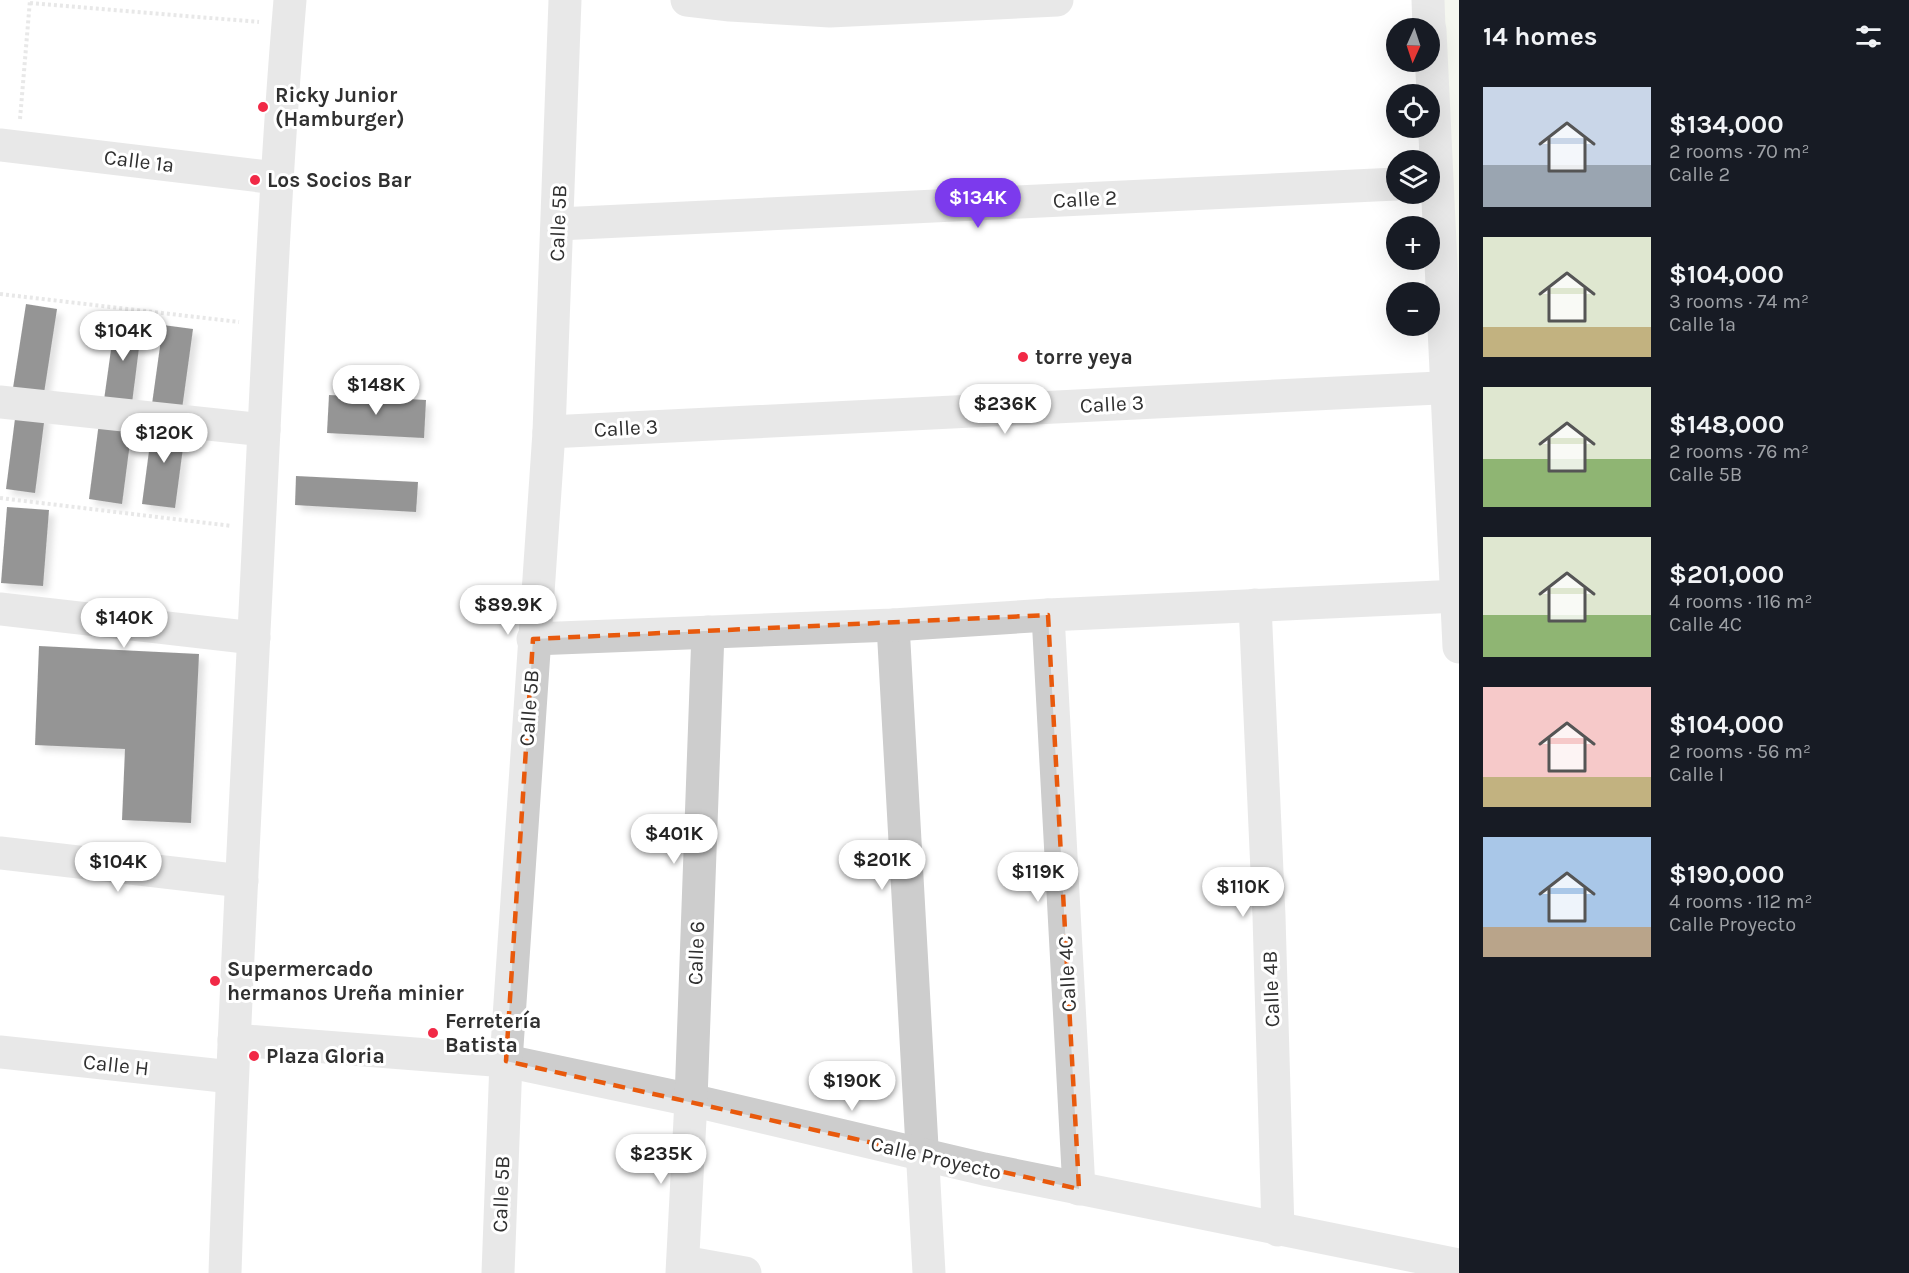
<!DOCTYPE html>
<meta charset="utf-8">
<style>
body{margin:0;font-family:Karla,sans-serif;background:#242831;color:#f1f3f6;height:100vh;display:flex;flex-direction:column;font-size:22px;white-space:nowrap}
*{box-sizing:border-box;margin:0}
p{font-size:20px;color:#9ea1a6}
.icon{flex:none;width:33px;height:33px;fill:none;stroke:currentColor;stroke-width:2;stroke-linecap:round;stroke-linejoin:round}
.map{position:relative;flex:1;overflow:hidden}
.details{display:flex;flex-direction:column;background:#171b24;width:450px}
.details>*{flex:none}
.needle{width:39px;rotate:183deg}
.controls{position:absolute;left:1386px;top:18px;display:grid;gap:12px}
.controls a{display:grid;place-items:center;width:54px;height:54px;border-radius:50%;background:#171b24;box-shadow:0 6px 24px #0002;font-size:30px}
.price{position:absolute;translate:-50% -51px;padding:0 14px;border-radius:21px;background:#fff;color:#222;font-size:20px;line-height:39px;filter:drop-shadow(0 2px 3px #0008)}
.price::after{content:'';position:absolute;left:50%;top:36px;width:18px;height:14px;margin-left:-9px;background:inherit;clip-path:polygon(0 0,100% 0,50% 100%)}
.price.on{background:#7c3aed;color:#fff}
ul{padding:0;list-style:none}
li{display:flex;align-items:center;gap:18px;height:150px;padding:0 24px}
li span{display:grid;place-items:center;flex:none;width:168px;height:120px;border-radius:0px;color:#555}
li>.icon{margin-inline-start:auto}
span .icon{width:72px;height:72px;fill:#fffc;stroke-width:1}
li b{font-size:26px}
h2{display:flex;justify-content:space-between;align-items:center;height:72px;padding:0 24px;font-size:26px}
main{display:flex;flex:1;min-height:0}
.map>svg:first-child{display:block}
.green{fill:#e8eedd}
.building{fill:#171717;filter:url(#shadow)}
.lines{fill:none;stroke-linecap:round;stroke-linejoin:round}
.path{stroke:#cdcdcd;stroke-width:4;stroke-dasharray:3 3;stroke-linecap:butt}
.minor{stroke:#cdcdcd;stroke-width:33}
.marked{fill:none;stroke:#e8590c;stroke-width:4.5;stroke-dasharray:12 8;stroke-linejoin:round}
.poi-dot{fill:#f12946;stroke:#fff;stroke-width:2}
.labels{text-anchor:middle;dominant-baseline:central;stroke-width:6;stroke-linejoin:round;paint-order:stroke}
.poi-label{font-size:21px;font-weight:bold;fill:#303030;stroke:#fff;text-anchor:start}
.street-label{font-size:21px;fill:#303030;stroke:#fff}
</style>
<main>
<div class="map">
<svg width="1459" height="1273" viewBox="0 0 1459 1273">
<defs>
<filter id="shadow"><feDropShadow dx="5.5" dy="5.5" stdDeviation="3" flood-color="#0004"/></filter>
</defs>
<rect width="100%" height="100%" fill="#fff"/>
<polygon class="green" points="1434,0 1459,0 1459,361"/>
<g class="building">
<polygon points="26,304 57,309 44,393 13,388"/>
<polygon points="115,321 142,324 132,403 104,400"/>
<polygon points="163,325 193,329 182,409 152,404"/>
<polygon points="329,395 426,400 424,438 327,433"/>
<polygon points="16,411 45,415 35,493 6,489"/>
<polygon points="100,415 133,419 122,504 89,499"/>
<polygon points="153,421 186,425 175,508 142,504"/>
<polygon points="296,476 418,482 416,512 295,505"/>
<polygon points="7,507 49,510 43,586 1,583"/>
<polygon points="39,646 199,654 191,823 122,820 125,749 35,745"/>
</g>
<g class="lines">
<g class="path">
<polyline points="30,3 259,22"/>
<polyline points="20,119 30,0"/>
<polyline points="0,294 239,322"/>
<polyline points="0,498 232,526"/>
</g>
<g class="minor">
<polyline points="687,0 730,5 830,11 1057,0"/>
<polyline points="1428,0 1429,28"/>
<polyline points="1430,30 1459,647"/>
<polyline points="0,145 277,178"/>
<polyline points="558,224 1396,184"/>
<polyline points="0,402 264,430"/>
<polyline points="549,432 1459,387"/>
<polyline points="1255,605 1269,916 1278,1230"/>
<polyline points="0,609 254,638"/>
<polyline points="1048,615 1079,1189"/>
<polyline points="893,625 929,1273"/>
<polyline points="533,639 893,625 1048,615 1459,596"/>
<polyline points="0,853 242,881"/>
<polyline points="234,1040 506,1061 691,1100 984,1169 1459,1265"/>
<polyline points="0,1052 232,1077"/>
<polyline points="683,1262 745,1273"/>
<path d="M 225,1273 C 233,1025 247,778 259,531 C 268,354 275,177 290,0"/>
<polyline points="498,1273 506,1061 549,432 565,0"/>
<polyline points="682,1273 691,1100 708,632"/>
</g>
</g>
<path d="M0 0H1459V1273H0ZM 1048,615 L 1079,1189 L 506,1061 L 533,639 Z" fill="#fff" fill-opacity=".55" fill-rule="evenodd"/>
<path class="marked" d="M 1048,615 L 1079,1189 L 506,1061 L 533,639 Z"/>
<g class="poi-dot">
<circle cx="263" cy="107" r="6"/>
<circle cx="255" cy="180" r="6"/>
<circle cx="1023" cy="357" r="6"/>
<circle cx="215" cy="981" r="6"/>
<circle cx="433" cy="1033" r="6"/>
<circle cx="254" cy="1056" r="6"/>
</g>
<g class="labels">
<g class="poi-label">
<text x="275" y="95">Ricky Junior<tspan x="275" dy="24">(Hamburger)</tspan></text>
<text x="267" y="180">Los Socios Bar</text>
<text x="1035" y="357">torre yeya</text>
<text x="227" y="969">Supermercado<tspan x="227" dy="24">hermanos Ureña minier</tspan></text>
<text x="445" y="1021">Ferretería<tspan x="445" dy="24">Batista</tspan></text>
<text x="266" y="1056">Plaza Gloria</text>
</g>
<g class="street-label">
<text transform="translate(139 161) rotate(7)">Calle 1a</text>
<text transform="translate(1085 199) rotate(-3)">Calle 2</text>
<text transform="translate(558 223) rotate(-88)">Calle 5B</text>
<text transform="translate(1112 404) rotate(-3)">Calle 3</text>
<text transform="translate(626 428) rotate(-3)">Calle 3</text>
<text transform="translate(529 708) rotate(-86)">Calle 5B</text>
<text transform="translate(696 953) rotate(-88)">Calle 6</text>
<text transform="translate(1067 974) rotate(-93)">Calle 4C</text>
<text transform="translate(1271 989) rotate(-92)">Calle 4B</text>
<text transform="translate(116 1065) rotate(6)">Calle H</text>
<text transform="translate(936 1158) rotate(13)">Calle Proyecto</text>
<text transform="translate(501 1194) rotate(-88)">Calle 5B</text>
</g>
</g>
</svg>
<div class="controls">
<a><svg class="needle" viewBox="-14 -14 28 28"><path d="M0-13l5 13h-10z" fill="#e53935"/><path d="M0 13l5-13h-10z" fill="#9ea1a6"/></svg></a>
<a><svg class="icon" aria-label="locate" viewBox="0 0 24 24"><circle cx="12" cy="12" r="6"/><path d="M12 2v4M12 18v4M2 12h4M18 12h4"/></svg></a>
<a><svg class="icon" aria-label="layers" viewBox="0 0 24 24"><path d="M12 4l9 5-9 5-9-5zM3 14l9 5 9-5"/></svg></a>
<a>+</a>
<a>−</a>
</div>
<b class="price on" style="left:978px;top:229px">$134K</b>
<b class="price" style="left:123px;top:362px">$104K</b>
<b class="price" style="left:376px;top:416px">$148K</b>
<b class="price" style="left:1005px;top:435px">$236K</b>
<b class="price" style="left:164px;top:464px">$120K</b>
<b class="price" style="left:508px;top:636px">$89.9K</b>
<b class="price" style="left:124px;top:649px">$140K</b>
<b class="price" style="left:674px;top:865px">$401K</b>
<b class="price" style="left:882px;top:891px">$201K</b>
<b class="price" style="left:118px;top:893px">$104K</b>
<b class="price" style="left:1038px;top:903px">$119K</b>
<b class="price" style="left:1243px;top:918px">$110K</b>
<b class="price" style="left:852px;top:1112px">$190K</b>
<b class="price" style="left:661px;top:1185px">$235K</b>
</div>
<section class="details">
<h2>14 homes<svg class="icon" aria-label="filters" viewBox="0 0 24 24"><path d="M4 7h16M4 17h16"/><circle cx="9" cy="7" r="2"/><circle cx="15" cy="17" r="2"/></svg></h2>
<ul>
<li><span style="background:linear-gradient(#c9d6e8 65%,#9aa5b1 0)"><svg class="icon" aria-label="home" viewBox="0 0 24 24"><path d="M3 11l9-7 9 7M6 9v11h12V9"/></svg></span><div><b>$134,000</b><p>2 rooms · 70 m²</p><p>Calle 2</p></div></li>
<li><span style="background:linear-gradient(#dfe7d0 75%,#c2b280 0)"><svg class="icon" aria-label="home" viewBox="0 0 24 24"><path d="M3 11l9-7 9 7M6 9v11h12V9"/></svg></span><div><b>$104,000</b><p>3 rooms · 74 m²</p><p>Calle 1a</p></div></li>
<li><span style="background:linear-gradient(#dfe7d0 60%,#8fb573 0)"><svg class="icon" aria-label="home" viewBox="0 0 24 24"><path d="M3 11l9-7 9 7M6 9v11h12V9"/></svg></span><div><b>$148,000</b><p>2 rooms · 76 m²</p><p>Calle 5B</p></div></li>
<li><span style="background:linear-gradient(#dfe7d0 65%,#8fb573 0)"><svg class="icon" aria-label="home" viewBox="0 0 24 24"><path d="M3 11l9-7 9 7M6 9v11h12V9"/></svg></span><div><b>$201,000</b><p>4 rooms · 116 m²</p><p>Calle 4C</p></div></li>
<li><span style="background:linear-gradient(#f6c9c9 75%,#c2b280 0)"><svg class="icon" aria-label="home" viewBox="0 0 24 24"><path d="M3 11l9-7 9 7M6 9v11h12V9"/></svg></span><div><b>$104,000</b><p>2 rooms · 56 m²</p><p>Calle I</p></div></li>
<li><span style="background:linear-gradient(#a9c7e8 75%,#b9a48a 0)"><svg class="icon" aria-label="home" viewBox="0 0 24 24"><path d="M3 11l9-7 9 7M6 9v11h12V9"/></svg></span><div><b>$190,000</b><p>4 rooms · 112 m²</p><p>Calle Proyecto</p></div></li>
</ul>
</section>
</main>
